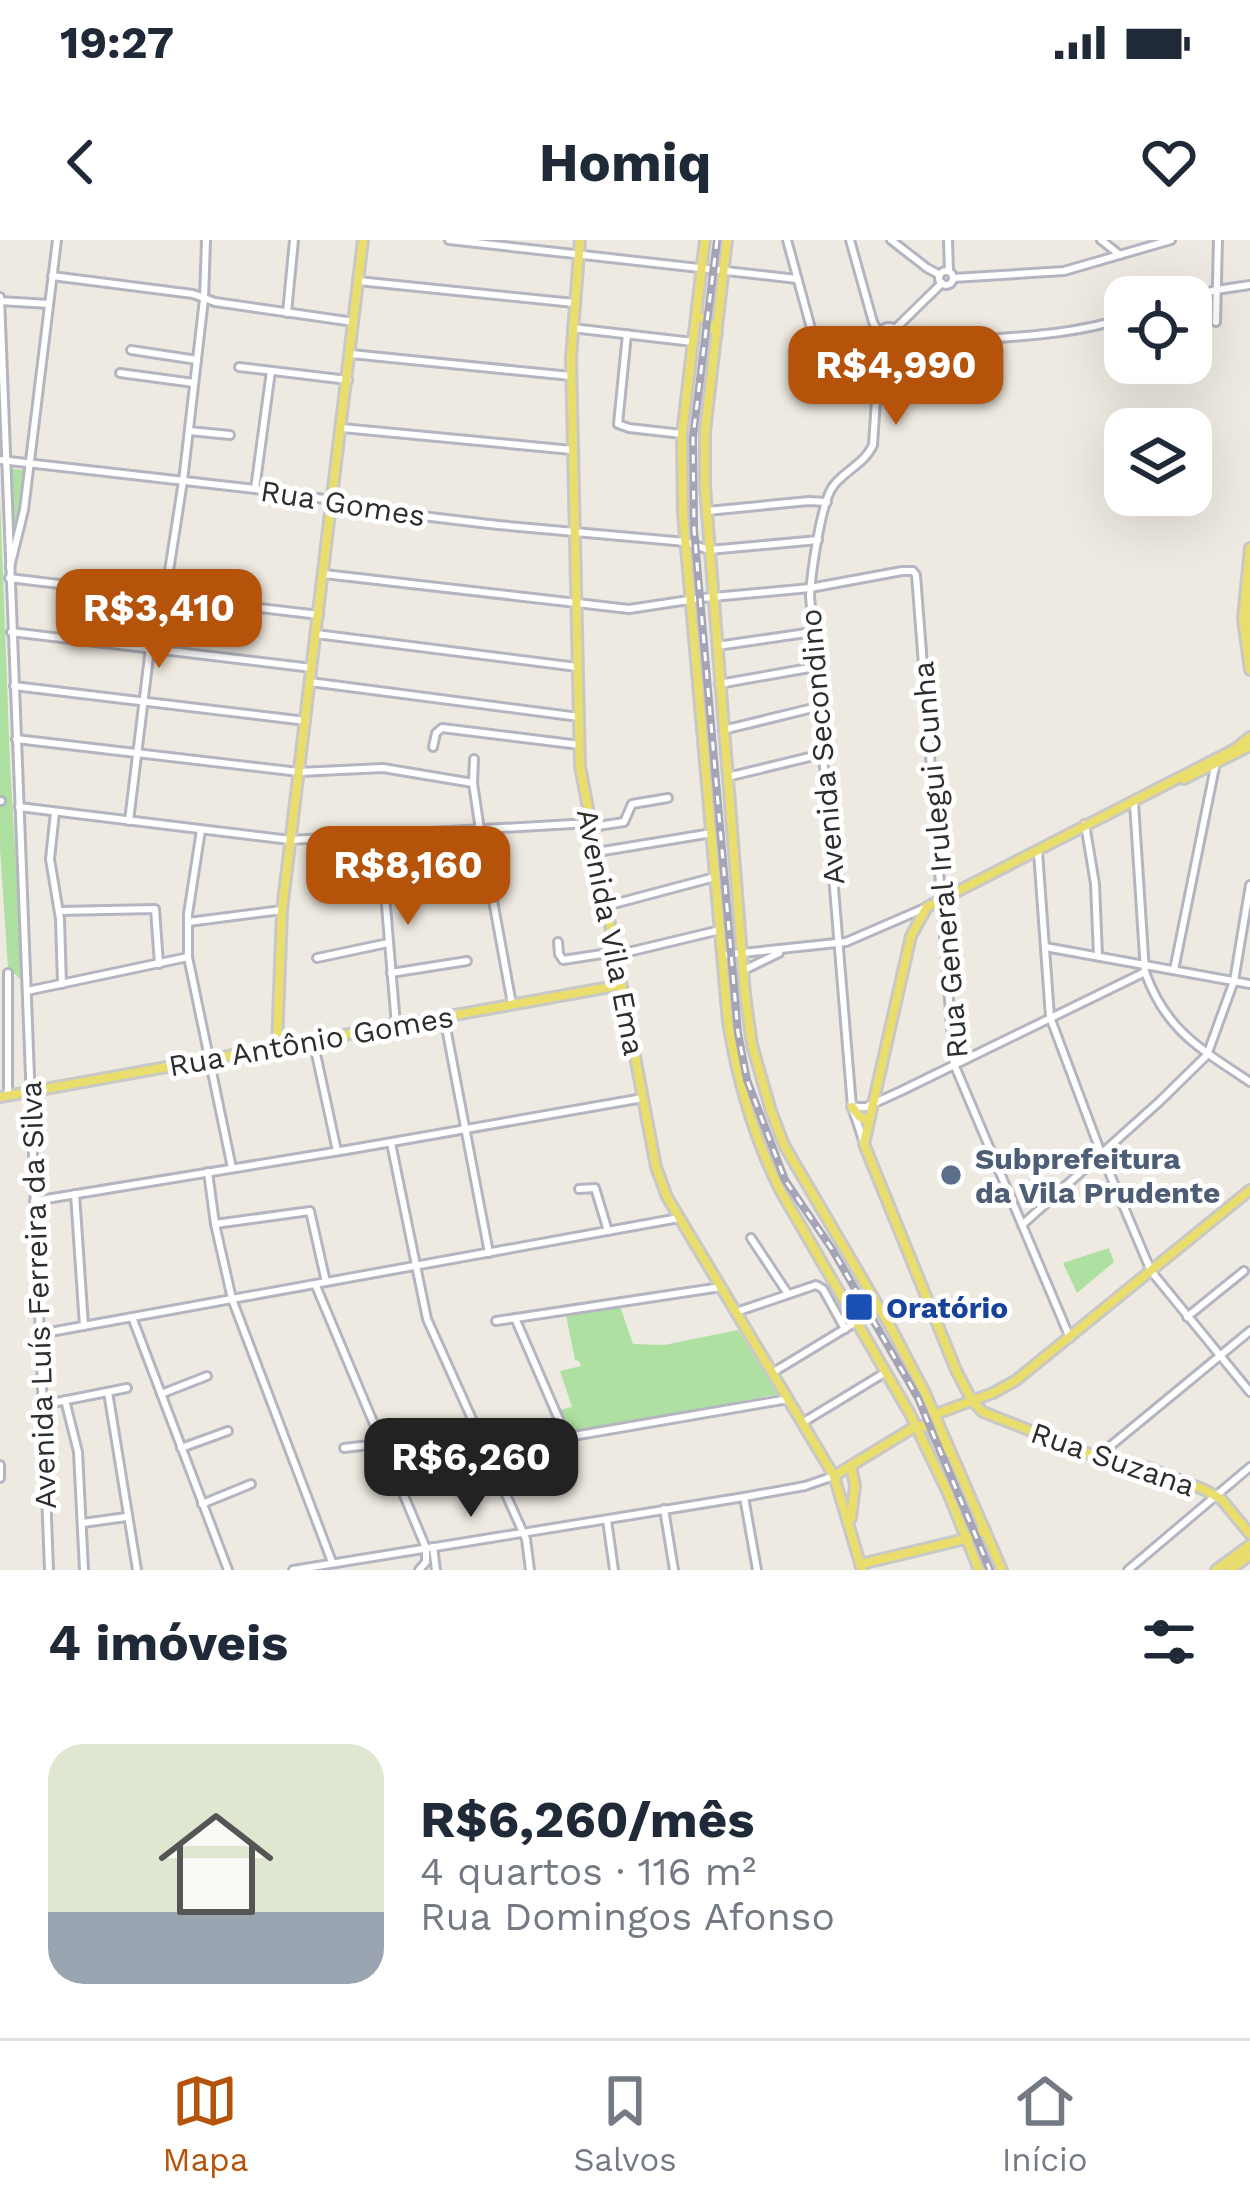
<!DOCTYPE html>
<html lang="pt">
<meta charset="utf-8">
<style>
body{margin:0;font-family:"Work Sans",sans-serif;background:#f2f2f3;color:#1f2937;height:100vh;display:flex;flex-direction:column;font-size:45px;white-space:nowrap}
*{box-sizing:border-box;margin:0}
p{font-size:39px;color:#747a83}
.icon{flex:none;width:66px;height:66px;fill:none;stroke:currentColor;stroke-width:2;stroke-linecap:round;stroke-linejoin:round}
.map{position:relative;height:1330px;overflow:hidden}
.panel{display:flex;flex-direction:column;background:#fff;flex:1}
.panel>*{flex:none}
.controls{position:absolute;left:1104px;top:36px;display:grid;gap:24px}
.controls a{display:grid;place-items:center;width:108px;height:108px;border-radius:24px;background:#fff;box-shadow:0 12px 48px #0002;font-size:60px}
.price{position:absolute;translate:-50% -102px;padding:0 27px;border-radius:24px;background:#b45309;color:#fff;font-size:39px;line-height:78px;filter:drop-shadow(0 3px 6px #0008)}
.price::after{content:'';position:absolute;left:50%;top:72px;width:36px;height:27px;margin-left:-18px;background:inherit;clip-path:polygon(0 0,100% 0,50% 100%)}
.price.selected{background:#222;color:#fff}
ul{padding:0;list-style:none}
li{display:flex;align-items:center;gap:36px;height:300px;padding:0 48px}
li+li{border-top:3px solid #e0e1e3}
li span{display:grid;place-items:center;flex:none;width:336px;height:240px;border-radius:36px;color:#555}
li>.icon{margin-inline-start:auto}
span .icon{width:144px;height:144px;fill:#fffc;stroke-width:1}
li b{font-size:51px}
h2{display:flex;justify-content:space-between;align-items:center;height:144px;padding:0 48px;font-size:51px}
.status{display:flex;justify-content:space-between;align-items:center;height:84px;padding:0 60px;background:#fff;direction:ltr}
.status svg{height:33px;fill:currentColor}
header{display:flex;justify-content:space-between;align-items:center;height:156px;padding:0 48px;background:#fff;font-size:54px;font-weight:700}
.dock{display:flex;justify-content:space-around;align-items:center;height:168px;border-top:3px solid #e0e1e3;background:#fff;font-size:33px;color:#747a83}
.dock a{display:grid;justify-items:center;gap:6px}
.dock .selected{color:#b45309}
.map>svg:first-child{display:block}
.green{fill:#aee0a1}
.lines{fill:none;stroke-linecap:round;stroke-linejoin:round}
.minor-casing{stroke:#b4b5c0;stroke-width:12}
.major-casing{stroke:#c8c8c8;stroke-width:14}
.minor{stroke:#fff;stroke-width:6}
.major{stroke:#e9de6b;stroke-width:8}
.rail-casing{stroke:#a4a4b6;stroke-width:8}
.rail{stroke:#fff;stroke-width:3;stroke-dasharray:9;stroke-linecap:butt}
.service-dot{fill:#5c6f8a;stroke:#fff;stroke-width:4.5}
.transit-dot{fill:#1a4fb4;stroke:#fff;stroke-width:4.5}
.labels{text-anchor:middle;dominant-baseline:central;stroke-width:10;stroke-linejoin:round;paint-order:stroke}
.street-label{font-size:30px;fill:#2d2d2d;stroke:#fff}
.service-label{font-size:30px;font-weight:bold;fill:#4e5e75;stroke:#fff;text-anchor:start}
.transit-label{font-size:30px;font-weight:bold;fill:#164399;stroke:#fff;text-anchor:start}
</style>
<div class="status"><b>19:27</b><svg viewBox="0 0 49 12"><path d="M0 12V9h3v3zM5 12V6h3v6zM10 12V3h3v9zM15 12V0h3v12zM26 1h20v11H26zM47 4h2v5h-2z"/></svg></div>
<header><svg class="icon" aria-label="back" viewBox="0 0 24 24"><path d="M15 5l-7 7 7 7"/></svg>Homiq<svg class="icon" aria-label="heart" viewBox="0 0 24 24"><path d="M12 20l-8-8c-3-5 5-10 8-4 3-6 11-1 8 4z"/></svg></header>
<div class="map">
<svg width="1250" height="1330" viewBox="0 0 1250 1330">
<rect width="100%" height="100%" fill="#eeeae1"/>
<g class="green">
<polygon points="9,229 27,230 18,300 13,298"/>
<polygon points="0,255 10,523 23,742 8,727 0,609"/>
<polygon points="1109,1008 1114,1022 1077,1053 1063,1023"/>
<polygon points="620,1066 633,1104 664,1105 738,1090 778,1154 570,1193 559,1170 572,1167 560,1131 581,1126 579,1121 575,1120 566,1075"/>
</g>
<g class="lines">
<defs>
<g id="minor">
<polyline points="449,0 797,39"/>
<path d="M 787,0 L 812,92 C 825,118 847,136 878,129"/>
<polyline points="850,0 873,82 880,95"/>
<polyline points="891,0 927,28 940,35"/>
<polyline points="948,0 949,31"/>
<polyline points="1101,0 1120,15"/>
<circle cx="946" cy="38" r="7"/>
<polyline points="52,36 193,54 215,62 354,82"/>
<polyline points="953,38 1064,31 1171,0"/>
<polyline points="358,41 574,63"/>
<polyline points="0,57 49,1330"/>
<polyline points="1191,57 1216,50 1250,45"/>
<polyline points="0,61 49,64"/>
<polyline points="287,73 294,0"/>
<polyline points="1216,82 1218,0"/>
<circle cx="889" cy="96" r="9"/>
<polyline points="572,88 693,102"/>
<polyline points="895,89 942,43"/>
<polyline points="627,94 618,184 629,188 682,194"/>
<path d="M 896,101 C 921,107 948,102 973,100 C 1025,96 1075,94 1125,78"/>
<polyline points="131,110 197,120"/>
<polyline points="351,114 571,136"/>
<polyline points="239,127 348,140"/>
<polyline points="120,133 194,143"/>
<polyline points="342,188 572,210"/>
<polyline points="189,191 230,195"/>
<polyline points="0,220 255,249 324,259 346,267 498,285 686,302 709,310 818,300"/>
<polyline points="255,249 271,131"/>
<polyline points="707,271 809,261 827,262"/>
<polyline points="10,327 24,270 57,0"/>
<polyline points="324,334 629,369 702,358 810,348 902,331 913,331 916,335 954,824 1070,1098"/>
<polyline points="9,338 319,375"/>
<polyline points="11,392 312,428"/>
<polyline points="316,394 577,427"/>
<polyline points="717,406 813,392"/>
<polyline points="310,442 579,477"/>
<polyline points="719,444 815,427"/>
<polyline points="14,446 306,481"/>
<polyline points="723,490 817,467"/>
<polyline points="16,499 299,532 383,528 473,543"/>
<polyline points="433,507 436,493 442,488 580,505"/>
<polyline points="474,519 473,543 480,590 512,764"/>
<polyline points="727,537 822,514"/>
<polyline points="0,561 1,561"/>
<path d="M 1134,563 L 1145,732 C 1166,791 1201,809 1250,842"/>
<polyline points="19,567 290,600 590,583"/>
<polyline points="55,572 50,619 60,679 62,744"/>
<polyline points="129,581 151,400 169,331 183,241 204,59 206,0"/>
<polyline points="1085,584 1095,644 1098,716"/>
<polyline points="591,587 624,582 632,564 668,558"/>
<polyline points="201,590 188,674 188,717 232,928"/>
<polyline points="380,594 396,785"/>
<polyline points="597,612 712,593"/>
<polyline points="1038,612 1050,777 1101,913 1151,1031 1250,1152"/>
<polyline points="320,649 326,598"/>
<polyline points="606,666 715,637"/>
<polyline points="59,671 155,669 159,724"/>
<polyline points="188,682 282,670"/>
<polyline points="558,702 559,714 563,720 615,712"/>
<polyline points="1045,707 1250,744"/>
<polyline points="616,715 720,690"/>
<polyline points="723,715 846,702 927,667"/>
<polyline points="317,718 388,703"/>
<polyline points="744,730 779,713"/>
<polyline points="1174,730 1216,522"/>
<polyline points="391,733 467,721"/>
<polyline points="27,751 188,717"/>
<polyline points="444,777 489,1013"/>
<polyline points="313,800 337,911"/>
<polyline points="8,855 8,733"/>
<polyline points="852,867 866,867 901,851 1145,732"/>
<polyline points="391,903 427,1079 526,1299 530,1330"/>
<path d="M 864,903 L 852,867 L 810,356 C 811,335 821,260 834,245 C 846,230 865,223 873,205 L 880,98"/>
<polyline points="208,932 215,984 232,1059 332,1322"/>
<polyline points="579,949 595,948 608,991"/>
<polyline points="75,954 84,1086"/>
<polyline points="34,961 352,909 643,858"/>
<polyline points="215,984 310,971 326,1042"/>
<polyline points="1022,985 1159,862 1207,815 1234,741 1250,645"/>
<polyline points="751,998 788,1054"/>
<polyline points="316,1046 426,1308"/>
<polyline points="736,1072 816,1045 823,1049 845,1089"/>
<polyline points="132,1077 228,1330"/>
<polyline points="1187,1077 1244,1031"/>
<polyline points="515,1078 567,1198"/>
<polyline points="496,1081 721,1047"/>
<polyline points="39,1094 679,978"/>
<polyline points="772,1133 856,1082"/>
<polyline points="108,1152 137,1330"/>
<polyline points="161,1154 207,1136"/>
<polyline points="65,1160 78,1212 84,1330"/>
<polyline points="42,1165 127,1148"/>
<polyline points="802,1183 886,1132"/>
<polyline points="181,1208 228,1191"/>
<polyline points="344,1208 420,1199"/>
<polyline points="486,1211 788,1159"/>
<polyline points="1097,1217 1250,1091"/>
<polyline points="437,1224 488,1217"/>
<polyline points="0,1225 0,1238"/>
<polyline points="744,1257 757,1330"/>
<polyline points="202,1264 251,1244"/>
<polyline points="664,1269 674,1330"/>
<polyline points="607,1280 614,1330"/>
<polyline points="83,1283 126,1277"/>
<polyline points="433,1307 436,1330"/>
<polyline points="293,1330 744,1257 805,1246 834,1236"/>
<polyline points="419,1330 426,1322 426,1308"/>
<polyline points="1128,1330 1250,1227"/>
</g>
<g id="major">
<polyline points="580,0 571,118 580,526 656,927 667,957 834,1236 862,1330"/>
<path d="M 705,0 L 682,194 L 683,274 L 728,782 C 738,842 753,895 780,950 L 910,1174 L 948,1253 L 979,1330"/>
<polyline points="727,0 705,192 705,247 745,754 752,805 771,871 784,905 891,1088 925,1153 1002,1330"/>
<polyline points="696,77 705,78 717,94"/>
<polyline points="1250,308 1243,379 1250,430"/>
<polyline points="1250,352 1250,398"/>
<polyline points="1250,497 1235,509 927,667 911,696 864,904 956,1130 972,1161 983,1172 1097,1217 1146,1227 1205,1250 1221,1259 1250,1294"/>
<polyline points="1184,539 1250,506"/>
<polyline points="277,807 282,670 363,0"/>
<polyline points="0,857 621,745"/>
<polyline points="852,867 860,877 867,880"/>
<polyline points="936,1174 993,1153 1015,1141 1250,950"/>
<polyline points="834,1236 916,1186 928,1186 947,1211"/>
<polyline points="851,1278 855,1246 851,1226"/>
<polyline points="861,1324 965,1299 985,1290"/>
<polyline points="1216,1330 1250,1305"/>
<polyline points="1230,1330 1250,1315"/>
</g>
</defs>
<use href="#minor" class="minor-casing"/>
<use href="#major" class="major-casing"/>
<use href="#minor" class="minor"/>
<use href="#major" class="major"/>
<defs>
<polyline id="rail" points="717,0 693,197 694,289 738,793 747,840 785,940 832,1009 918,1158 990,1330"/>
</defs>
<use href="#rail" class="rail-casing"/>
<use href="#rail" class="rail"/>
</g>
<circle class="service-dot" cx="951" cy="935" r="12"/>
<rect class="transit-dot" x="844" y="1052" width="30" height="30" rx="6"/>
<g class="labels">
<g class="street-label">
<text transform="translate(343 263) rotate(9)">Rua Gomes</text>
<text transform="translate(822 507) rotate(-95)">Avenida Secondino</text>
<text transform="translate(940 620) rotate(-95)">Rua General Irulegui Cunha</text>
<text transform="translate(611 692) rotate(79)">Avenida Vila Ema</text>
<text transform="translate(311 801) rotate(-10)">Rua Antônio Gomes</text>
<text transform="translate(38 1055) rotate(-92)">Avenida Luís Ferreira da Silva</text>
<text transform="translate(1113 1219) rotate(19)">Rua Suzana</text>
</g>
<g class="service-label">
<text x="975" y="918">Subprefeitura<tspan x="975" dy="34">da Vila Prudente</tspan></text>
</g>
<g class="transit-label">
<text x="886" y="1067">Oratório</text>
</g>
</g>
</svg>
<div class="controls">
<a><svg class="icon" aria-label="locate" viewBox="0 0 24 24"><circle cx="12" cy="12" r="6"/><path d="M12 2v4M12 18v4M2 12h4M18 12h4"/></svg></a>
<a><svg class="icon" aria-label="layers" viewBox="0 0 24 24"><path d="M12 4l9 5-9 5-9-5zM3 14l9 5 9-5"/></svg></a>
</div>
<b class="price" style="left:896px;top:188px">R$4,990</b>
<b class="price" style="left:159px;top:431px">R$3,410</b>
<b class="price" style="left:408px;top:688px">R$8,160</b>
<b class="price selected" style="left:471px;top:1280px">R$6,260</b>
</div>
<section class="panel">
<h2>4 imóveis<svg class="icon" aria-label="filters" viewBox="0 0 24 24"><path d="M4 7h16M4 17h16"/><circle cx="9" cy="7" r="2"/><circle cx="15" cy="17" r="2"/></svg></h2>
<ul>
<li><span style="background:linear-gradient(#dfe7d0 70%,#9aa5b1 0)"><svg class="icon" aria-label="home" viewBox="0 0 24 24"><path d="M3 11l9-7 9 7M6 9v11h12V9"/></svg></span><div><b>R$6,260/mês</b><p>4 quartos · 116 m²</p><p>Rua Domingos Afonso</p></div></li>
</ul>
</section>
<nav class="dock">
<a class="selected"><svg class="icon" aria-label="map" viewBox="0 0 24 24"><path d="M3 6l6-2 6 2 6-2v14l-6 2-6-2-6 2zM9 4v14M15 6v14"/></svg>Mapa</a>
<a><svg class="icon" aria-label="saved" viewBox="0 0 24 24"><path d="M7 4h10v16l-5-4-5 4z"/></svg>Salvos</a>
<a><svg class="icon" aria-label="home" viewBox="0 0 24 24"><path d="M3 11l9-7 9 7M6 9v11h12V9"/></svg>Início</a>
</nav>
